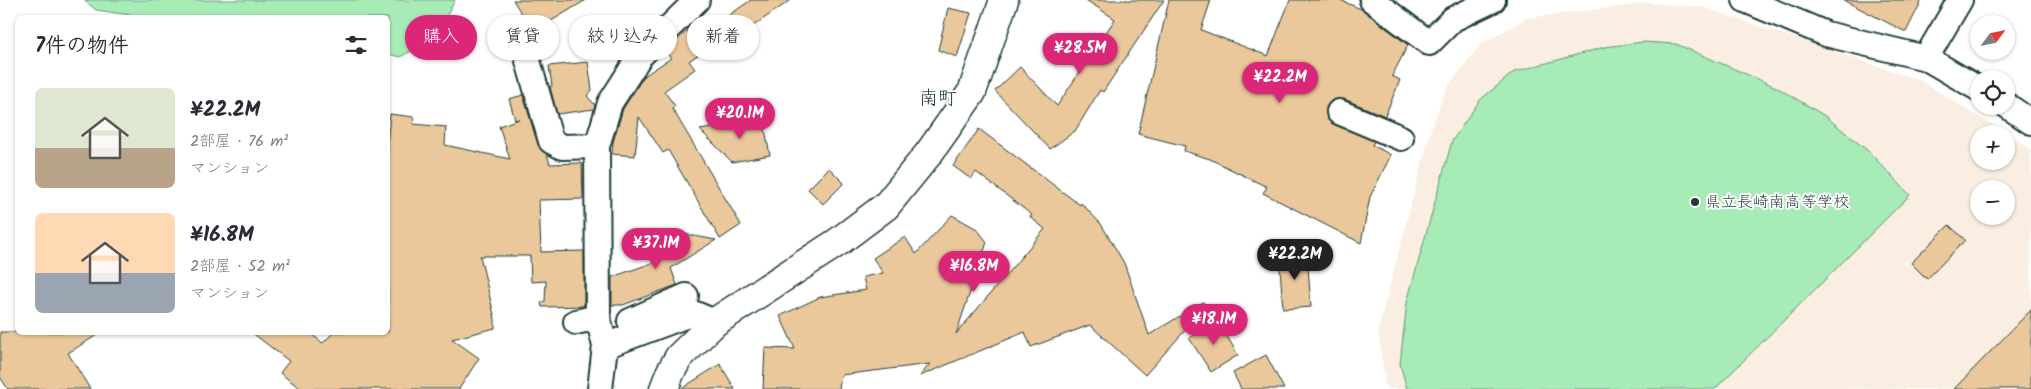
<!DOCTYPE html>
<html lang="ja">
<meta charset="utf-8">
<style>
body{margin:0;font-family:Kalam,"Klee One",sans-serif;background:#f2f2f3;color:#2b2b33;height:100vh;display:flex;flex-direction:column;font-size:19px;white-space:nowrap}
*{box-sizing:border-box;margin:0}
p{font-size:16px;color:#7c7c81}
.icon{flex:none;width:28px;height:28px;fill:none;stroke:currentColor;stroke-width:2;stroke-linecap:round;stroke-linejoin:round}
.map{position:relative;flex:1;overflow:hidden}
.sheet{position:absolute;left:15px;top:15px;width:375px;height:320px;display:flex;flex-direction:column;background:#fff;border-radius:8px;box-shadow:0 1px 4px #0004}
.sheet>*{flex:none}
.hud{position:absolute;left:405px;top:15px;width:475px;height:45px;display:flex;gap:10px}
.needle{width:32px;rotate:57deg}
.controls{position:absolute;left:1970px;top:15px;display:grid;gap:10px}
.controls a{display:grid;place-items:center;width:45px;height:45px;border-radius:50%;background:#fff;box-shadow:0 1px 4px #0004;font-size:25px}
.price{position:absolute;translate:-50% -42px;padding:0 11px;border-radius:18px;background:#db2777;color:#fff;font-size:16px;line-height:32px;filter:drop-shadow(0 1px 2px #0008)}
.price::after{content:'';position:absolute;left:50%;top:30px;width:15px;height:11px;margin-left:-8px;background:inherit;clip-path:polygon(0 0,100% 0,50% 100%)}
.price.selected{background:#222;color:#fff}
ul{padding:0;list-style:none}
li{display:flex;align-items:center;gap:15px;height:125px;padding:0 20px}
li span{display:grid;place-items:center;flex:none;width:140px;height:100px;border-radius:8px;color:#555}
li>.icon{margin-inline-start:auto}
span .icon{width:60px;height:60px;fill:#fffc;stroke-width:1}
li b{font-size:21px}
h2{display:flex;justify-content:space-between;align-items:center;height:60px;padding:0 20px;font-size:21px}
.tag{padding:0 18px;border-radius:22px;background:#fff;box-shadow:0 1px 4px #0004;font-size:18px;line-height:45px}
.tag.selected{background:#db2777;color:#fff}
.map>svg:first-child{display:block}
.built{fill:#f9eee1;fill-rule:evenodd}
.green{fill:#a7ecb7;stroke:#639476}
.building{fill:#ebc89c;stroke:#1f3d34}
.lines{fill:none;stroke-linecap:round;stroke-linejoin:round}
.street-casing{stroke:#1f3d34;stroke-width:28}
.secondary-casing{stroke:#1f3d34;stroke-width:31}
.street{stroke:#fff;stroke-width:24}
.secondary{stroke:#fff;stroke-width:28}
.poi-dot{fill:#1f3d34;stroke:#fff;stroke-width:2}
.labels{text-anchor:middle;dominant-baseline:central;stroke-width:4;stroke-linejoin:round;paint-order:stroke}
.poi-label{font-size:16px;fill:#1f3d34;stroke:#fff;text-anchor:start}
.quarter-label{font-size:19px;fill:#1f3d34;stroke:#fff}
</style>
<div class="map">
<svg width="2031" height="389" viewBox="0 0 2031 389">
<rect width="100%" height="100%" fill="#fff"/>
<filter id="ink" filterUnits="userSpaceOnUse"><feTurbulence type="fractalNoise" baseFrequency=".02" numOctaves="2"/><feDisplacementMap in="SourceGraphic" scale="10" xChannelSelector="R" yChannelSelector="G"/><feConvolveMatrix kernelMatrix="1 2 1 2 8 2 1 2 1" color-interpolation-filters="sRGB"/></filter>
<g filter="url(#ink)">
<path class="built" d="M 1649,3 L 1702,7 L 1919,80 L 2031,149 L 2031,389 L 1386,389 L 1378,331 L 1431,129 L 1446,89 L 1481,44 L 1527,18 ZM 1979,134 L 2006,134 L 2006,161 L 1979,161 ZM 1979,189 L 2006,189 L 2006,216 L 1979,216 Z"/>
<g class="green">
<polygon points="84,0 455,0 435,39 400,57 388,54 388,18 151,18 96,10"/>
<polygon points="1643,42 1676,44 1776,87 1825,116 1868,151 1910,195 1715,389 1407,389 1400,364 1407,302 1452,141 1480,100 1514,72 1605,47"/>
</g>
<g class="building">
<polygon points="513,0 586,0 533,32"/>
<polygon points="751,0 791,0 737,37 725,18"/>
<polygon points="1086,0 1164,0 1103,92 1100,90 1075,131 1050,149 995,91 1020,67 1057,106 1115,19"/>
<polygon points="1169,0 1211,0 1201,30 1268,56 1290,0 1340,0 1363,10 1408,45 1392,76 1400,80 1385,116 1344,99 1331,101 1326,107 1328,120 1333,124 1374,141 1372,145 1391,155 1370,197 1361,243 1263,193 1267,187 1210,159 1184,151 1185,146 1138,134"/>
<polygon points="1843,0 1922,0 1906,32"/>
<polygon points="948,8 971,13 957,57 938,50"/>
<polygon points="699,20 715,43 689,61 695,69 664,91 675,106 672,108 741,225 720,239 668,150 663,153 639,117 635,156 612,154 613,142 623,109 644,76 671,58 665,51"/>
<polygon points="588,62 592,90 587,96 595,105 594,109 557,114 550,87 552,86 549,66"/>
<polygon points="523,95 538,145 547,154 550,164 582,163 583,199 539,200 541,252 584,251 584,306 542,307 541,303 545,301 546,281 531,282 530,256 480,256 495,319 495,328 452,339 479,358 459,389 301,389 280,373 289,361 251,332 308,332 323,343 334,332 388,332 388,135 390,114 414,117 413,124 446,127 445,145 510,159 499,126 519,119 515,120 509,99"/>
<polygon points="763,119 770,155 732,162 700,130"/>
<polygon points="979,129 1080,205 1081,203 1101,224 1124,263 1149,335 1203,302 1207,306 1145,375 1090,325 1031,347 1025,332 920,376 930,364 841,375 839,389 763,389 765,348 795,349 780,316 820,297 866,290 863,277 883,273 873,258 905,237 916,254 952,215 977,229 987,242 956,334 1045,229 1030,217 1032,215 976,172 971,179 953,166"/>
<polygon points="829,168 844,183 823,204 808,189"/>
<polygon points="1949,225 1965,240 1927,279 1911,263"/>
<polygon points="667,231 716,240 671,268 677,285 623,305 612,305 612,277 661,260"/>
<polygon points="1307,253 1311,307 1283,309 1279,255"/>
<polygon points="2031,310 2031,389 1954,389"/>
<polygon points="1218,321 1238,355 1211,372 1189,338"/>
<polygon points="0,332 102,332 68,353 90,389 8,389 0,377"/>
<polygon points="1266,355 1284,389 1241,389 1233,373"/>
<polygon points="720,364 735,389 681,389"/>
</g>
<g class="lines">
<defs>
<g id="street">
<polyline points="1372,0 1429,43 1453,19 1493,0"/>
<polyline points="1745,0 1826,34 1926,58 1979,89"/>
<polyline points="1926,58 1960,0"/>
<polyline points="528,61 551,141 562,147 597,146"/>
<polyline points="2006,105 2031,122"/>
<polyline points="1339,112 1401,138"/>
<polyline points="630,321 686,296"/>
<polyline points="576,322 598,317"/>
<polyline points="605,346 693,313 715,322"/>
<polyline points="600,389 605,346 598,317 597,146 610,103 640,56 697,0"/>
</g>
<polyline id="secondary" points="664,389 670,373 679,357 715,322 838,242 886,206 929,153 972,92 1004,0"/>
</defs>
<use href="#street" class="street-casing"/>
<use href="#secondary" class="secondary-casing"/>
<use href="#street" class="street"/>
<use href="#secondary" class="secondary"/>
</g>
</g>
<circle class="poi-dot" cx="1695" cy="202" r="5"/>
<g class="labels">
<g class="poi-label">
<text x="1705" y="202">県立長崎南高等学校</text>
</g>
<g class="quarter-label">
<text x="938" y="99">南町</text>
</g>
</g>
</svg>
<div class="controls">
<a><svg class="needle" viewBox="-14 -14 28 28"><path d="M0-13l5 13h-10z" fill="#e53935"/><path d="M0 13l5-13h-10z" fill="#7c7c81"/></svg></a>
<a><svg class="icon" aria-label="locate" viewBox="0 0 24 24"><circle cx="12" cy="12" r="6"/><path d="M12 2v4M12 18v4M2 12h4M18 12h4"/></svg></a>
<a>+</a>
<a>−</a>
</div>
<b class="price" style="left:1080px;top:75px">¥28.5M</b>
<b class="price" style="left:1280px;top:104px">¥22.2M</b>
<b class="price" style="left:740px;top:140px">¥20.1M</b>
<b class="price" style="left:656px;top:270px">¥37.1M</b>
<b class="price selected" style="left:1295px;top:281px">¥22.2M</b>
<b class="price" style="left:974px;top:293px">¥16.8M</b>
<b class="price" style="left:1214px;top:346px">¥18.1M</b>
<div class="hud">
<a class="tag selected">購入</a>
<a class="tag">賃貸</a>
<a class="tag">絞り込み</a>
<a class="tag">新着</a>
</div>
<section class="sheet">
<h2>7件の物件<svg class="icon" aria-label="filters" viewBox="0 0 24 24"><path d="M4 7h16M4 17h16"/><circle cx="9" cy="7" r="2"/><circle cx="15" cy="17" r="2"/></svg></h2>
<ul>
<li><span style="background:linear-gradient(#dfe7d0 60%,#b9a48a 0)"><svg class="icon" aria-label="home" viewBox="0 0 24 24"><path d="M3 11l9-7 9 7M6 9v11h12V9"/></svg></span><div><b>¥22.2M</b><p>2部屋 · 76 m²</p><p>マンション</p></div></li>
<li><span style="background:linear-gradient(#ffd9b3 60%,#9aa5b1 0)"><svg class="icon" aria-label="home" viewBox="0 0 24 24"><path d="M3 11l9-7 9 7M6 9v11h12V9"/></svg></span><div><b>¥16.8M</b><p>2部屋 · 52 m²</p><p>マンション</p></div></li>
</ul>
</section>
</div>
